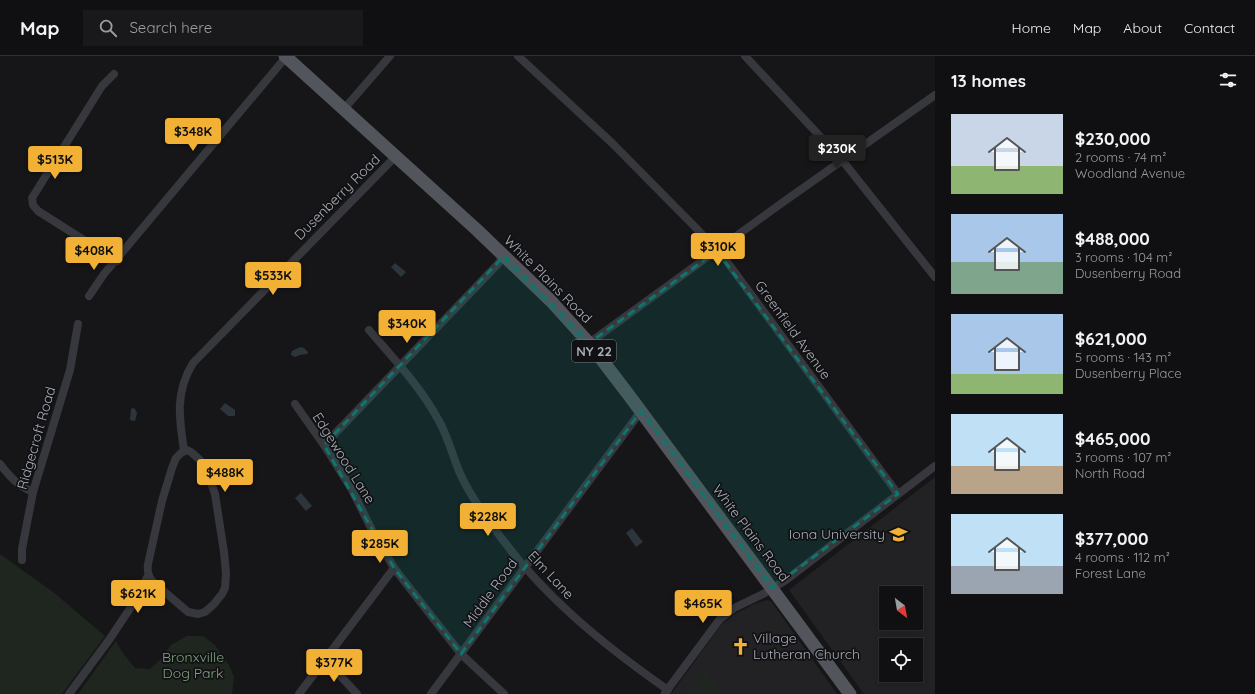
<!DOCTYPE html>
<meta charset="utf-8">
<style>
body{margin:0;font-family:Quicksand,sans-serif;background:#19191b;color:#f1f3f6;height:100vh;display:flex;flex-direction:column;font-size:15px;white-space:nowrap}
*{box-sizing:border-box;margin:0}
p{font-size:13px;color:#9c9d9f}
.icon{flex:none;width:22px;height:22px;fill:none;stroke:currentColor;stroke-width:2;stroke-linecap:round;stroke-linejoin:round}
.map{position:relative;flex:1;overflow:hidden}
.sheet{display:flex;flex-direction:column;background:#101012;width:320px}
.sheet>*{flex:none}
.needle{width:26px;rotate:149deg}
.buttons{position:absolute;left:879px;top:530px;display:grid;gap:8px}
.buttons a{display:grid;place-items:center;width:44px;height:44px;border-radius:0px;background:#101012;box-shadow:0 2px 6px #0003,0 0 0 1px #303032;font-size:20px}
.price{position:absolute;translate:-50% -34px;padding:0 9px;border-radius:4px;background:#f2b134;color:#111;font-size:13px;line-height:26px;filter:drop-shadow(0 1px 2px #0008)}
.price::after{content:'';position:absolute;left:50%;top:24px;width:12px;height:9px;margin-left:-6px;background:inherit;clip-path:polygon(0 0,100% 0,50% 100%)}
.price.active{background:#222;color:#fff}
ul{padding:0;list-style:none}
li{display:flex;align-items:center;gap:12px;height:100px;padding:0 16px}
li span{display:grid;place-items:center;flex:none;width:112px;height:80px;border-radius:0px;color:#555}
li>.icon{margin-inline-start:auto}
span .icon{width:48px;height:48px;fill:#fffc;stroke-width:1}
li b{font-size:17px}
h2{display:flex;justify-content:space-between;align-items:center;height:48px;padding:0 16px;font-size:17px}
header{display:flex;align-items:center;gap:24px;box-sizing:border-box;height:56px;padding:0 20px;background:#101012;border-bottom:1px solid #303032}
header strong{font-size:19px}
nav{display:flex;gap:22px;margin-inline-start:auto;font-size:14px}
.search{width:280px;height:36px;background:#19191b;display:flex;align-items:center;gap:10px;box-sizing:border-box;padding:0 14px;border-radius:0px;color:#9c9d9f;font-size:15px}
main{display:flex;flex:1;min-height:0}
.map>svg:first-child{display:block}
.built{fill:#222225;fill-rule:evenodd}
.green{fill:#1e261f}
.water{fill:#2c353c}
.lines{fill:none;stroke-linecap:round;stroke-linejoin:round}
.street{stroke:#37383d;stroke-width:8}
.primary{stroke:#53555c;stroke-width:13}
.marked{fill:#0f766e;fill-opacity:0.2;stroke:#0f766e;stroke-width:3;stroke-dasharray:8 5;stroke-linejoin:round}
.labels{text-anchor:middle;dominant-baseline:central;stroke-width:3.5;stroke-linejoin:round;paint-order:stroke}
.shield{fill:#111113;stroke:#7b7e86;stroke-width:1}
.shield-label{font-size:13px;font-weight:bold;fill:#a8adb8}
.street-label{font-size:14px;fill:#a8adb8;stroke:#111113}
.poi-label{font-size:14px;fill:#a8adb8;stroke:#111113;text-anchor:end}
.park-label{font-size:14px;fill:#7fa381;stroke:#111113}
</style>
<header>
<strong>Map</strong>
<div class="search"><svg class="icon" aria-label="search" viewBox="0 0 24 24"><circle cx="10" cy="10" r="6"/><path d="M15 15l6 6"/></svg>Search here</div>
<nav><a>Home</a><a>Map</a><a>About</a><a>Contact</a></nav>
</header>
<main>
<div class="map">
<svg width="935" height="638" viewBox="0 0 935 638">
<rect width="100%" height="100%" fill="#161618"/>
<g class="built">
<path d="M 935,421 L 935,638 L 864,638 L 789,534 ZM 886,537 L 916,537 L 916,567 L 886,567 ZM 886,589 L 916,589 L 916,619 L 886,619 Z"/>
<polygon points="767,544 771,545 837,638 671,638 722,568 735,558 754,548"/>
</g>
<g class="green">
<polygon points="0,498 53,536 105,580 62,638 0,638"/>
<polygon points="187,580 203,580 215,589 229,609 234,621 232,638 78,638 116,585 122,596 135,612 150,613 159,605 171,589"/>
<polygon points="705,617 712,625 713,624 717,628 713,632 716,635 714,638 691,638 698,631 700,622"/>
</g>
<g class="water">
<polygon points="395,207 406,216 401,221 391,211"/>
<polygon points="300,291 304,292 308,296 307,298 300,299 295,301 291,299 292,295"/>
<polygon points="225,347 235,354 235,360 228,360 220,353"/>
<polygon points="133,352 135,353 137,357 135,365 130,364 131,353"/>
<polygon points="301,437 312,450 306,455 295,442"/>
<polygon points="632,472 643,486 636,491 626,477"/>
</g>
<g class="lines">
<g class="street">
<polyline points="518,0 612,87 696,172 725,203 898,438"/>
<polyline points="745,0 842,104 935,221"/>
<polyline points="114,18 102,30 32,142 33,149 38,155 117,205"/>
<polyline points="344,53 390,0"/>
<polyline points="89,240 104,218 286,1"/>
<path d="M 369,274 C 394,303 421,331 439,365 C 448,381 452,398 459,415 C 467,434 480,453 492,469 C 538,536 602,588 668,634"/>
<polyline points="589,287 779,149 935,39"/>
<polyline points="295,348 324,389 352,434 372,474 394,512 461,598 504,638"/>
<polyline points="324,389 497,209 504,200"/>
<path d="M 187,394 L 191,396 L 200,404 L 209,421 L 215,438 L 224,496 L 226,517 L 225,532 L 222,538 L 214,548 L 205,556 L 198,558 L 188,556 L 152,525 C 148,519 147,515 148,508 L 162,445 L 172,412 L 176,402 L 181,397 Z"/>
<path d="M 184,395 C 179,362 175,336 193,307 L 396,100"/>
<path d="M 0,408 C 9,420 18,430 33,436"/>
<polyline points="22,504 22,493 33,436 70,314 78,268"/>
<polyline points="326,604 357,638"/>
<polyline points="665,637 720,563 734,552 763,538 786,524 935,410"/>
<polyline points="69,638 109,584 133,548 148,520"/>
<polyline points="299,638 394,512"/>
<polyline points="431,638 641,355"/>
</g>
<polyline class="primary" points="285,0 477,174 551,245 589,287 628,338 850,638"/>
</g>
<path class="marked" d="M 717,195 L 898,438 L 772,532 L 641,355 L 461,598 L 394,512 L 324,389 L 504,200 L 589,287 Z"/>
<defs>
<symbol id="university-bare" viewBox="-9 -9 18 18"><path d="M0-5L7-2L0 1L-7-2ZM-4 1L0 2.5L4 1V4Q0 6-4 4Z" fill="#f2b134" stroke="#111113" stroke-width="2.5" paint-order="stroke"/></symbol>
<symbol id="church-bare" viewBox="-9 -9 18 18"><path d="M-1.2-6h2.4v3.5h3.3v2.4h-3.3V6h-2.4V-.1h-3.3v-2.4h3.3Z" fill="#f2b134" stroke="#111113" stroke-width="2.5" paint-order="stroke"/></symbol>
</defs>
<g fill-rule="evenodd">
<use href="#university-bare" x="886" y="466" width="25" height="25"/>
<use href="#church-bare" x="728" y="578" width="25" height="25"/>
</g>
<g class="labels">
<rect class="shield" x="572" y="284" width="44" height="22" rx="3"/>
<g class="shield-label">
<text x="594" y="295">NY 22</text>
</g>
<g class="street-label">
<text transform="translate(337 141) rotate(-45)">Dusenberry Road</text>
<text transform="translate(548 223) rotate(45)">White Plains Road</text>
<text transform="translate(793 274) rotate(54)">Greenfield Avenue</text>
<text transform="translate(36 382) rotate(-74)">Ridgecroft Road</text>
<text transform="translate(344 402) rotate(58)">Edgewood Lane</text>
<text transform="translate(751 477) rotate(53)">White Plains Road</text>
<text transform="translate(551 519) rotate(47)">Elm Lane</text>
<text transform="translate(490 537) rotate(-54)">Middle Road</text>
</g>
<g class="poi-label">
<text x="885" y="478">Iona University</text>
<text x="753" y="582" text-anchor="start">Village<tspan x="753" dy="16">Lutheran Church</tspan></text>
</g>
<g class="park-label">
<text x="193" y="601">Bronxville<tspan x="193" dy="16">Dog Park</tspan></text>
</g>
</g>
</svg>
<div class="buttons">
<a><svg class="needle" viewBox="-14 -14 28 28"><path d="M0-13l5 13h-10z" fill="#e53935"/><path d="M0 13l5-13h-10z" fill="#9c9d9f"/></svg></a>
<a><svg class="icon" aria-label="locate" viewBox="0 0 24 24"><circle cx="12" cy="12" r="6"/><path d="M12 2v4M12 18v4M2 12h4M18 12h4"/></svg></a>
</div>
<b class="price" style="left:193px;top:96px">$348K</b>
<b class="price active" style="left:837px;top:113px">$230K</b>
<b class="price" style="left:55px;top:124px">$513K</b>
<b class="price" style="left:718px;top:211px">$310K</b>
<b class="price" style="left:94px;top:215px">$408K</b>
<b class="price" style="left:273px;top:240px">$533K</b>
<b class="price" style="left:407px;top:288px">$340K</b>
<b class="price" style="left:225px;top:437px">$488K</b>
<b class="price" style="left:488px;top:481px">$228K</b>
<b class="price" style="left:380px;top:508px">$285K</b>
<b class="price" style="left:138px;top:558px">$621K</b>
<b class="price" style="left:703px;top:568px">$465K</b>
<b class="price" style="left:334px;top:627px">$377K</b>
</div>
<section class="sheet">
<h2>13 homes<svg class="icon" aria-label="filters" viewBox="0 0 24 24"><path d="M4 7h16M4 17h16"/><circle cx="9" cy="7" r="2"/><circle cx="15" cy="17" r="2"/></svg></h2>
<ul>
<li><span style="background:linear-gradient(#c9d6e8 65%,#8fb573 0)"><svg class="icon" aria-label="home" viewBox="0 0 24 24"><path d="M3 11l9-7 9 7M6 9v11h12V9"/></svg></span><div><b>$230,000</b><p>2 rooms · 74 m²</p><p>Woodland Avenue</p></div></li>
<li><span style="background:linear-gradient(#a9c7e8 60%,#7fa58c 0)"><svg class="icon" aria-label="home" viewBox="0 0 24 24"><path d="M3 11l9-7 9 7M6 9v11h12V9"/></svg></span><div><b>$488,000</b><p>3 rooms · 104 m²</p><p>Dusenberry Road</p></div></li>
<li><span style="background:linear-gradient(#a9c7e8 75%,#8fb573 0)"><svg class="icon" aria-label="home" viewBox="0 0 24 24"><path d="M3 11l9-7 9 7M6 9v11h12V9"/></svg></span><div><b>$621,000</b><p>5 rooms · 143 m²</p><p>Dusenberry Place</p></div></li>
<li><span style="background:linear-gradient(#bfe0f5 65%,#b9a48a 0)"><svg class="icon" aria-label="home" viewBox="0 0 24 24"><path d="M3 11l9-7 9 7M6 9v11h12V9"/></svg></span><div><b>$465,000</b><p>3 rooms · 107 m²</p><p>North Road</p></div></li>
<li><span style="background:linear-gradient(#bfe0f5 65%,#9aa5b1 0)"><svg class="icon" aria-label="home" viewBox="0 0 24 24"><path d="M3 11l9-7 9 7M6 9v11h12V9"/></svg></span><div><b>$377,000</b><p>4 rooms · 112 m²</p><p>Forest Lane</p></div></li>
</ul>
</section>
</main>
